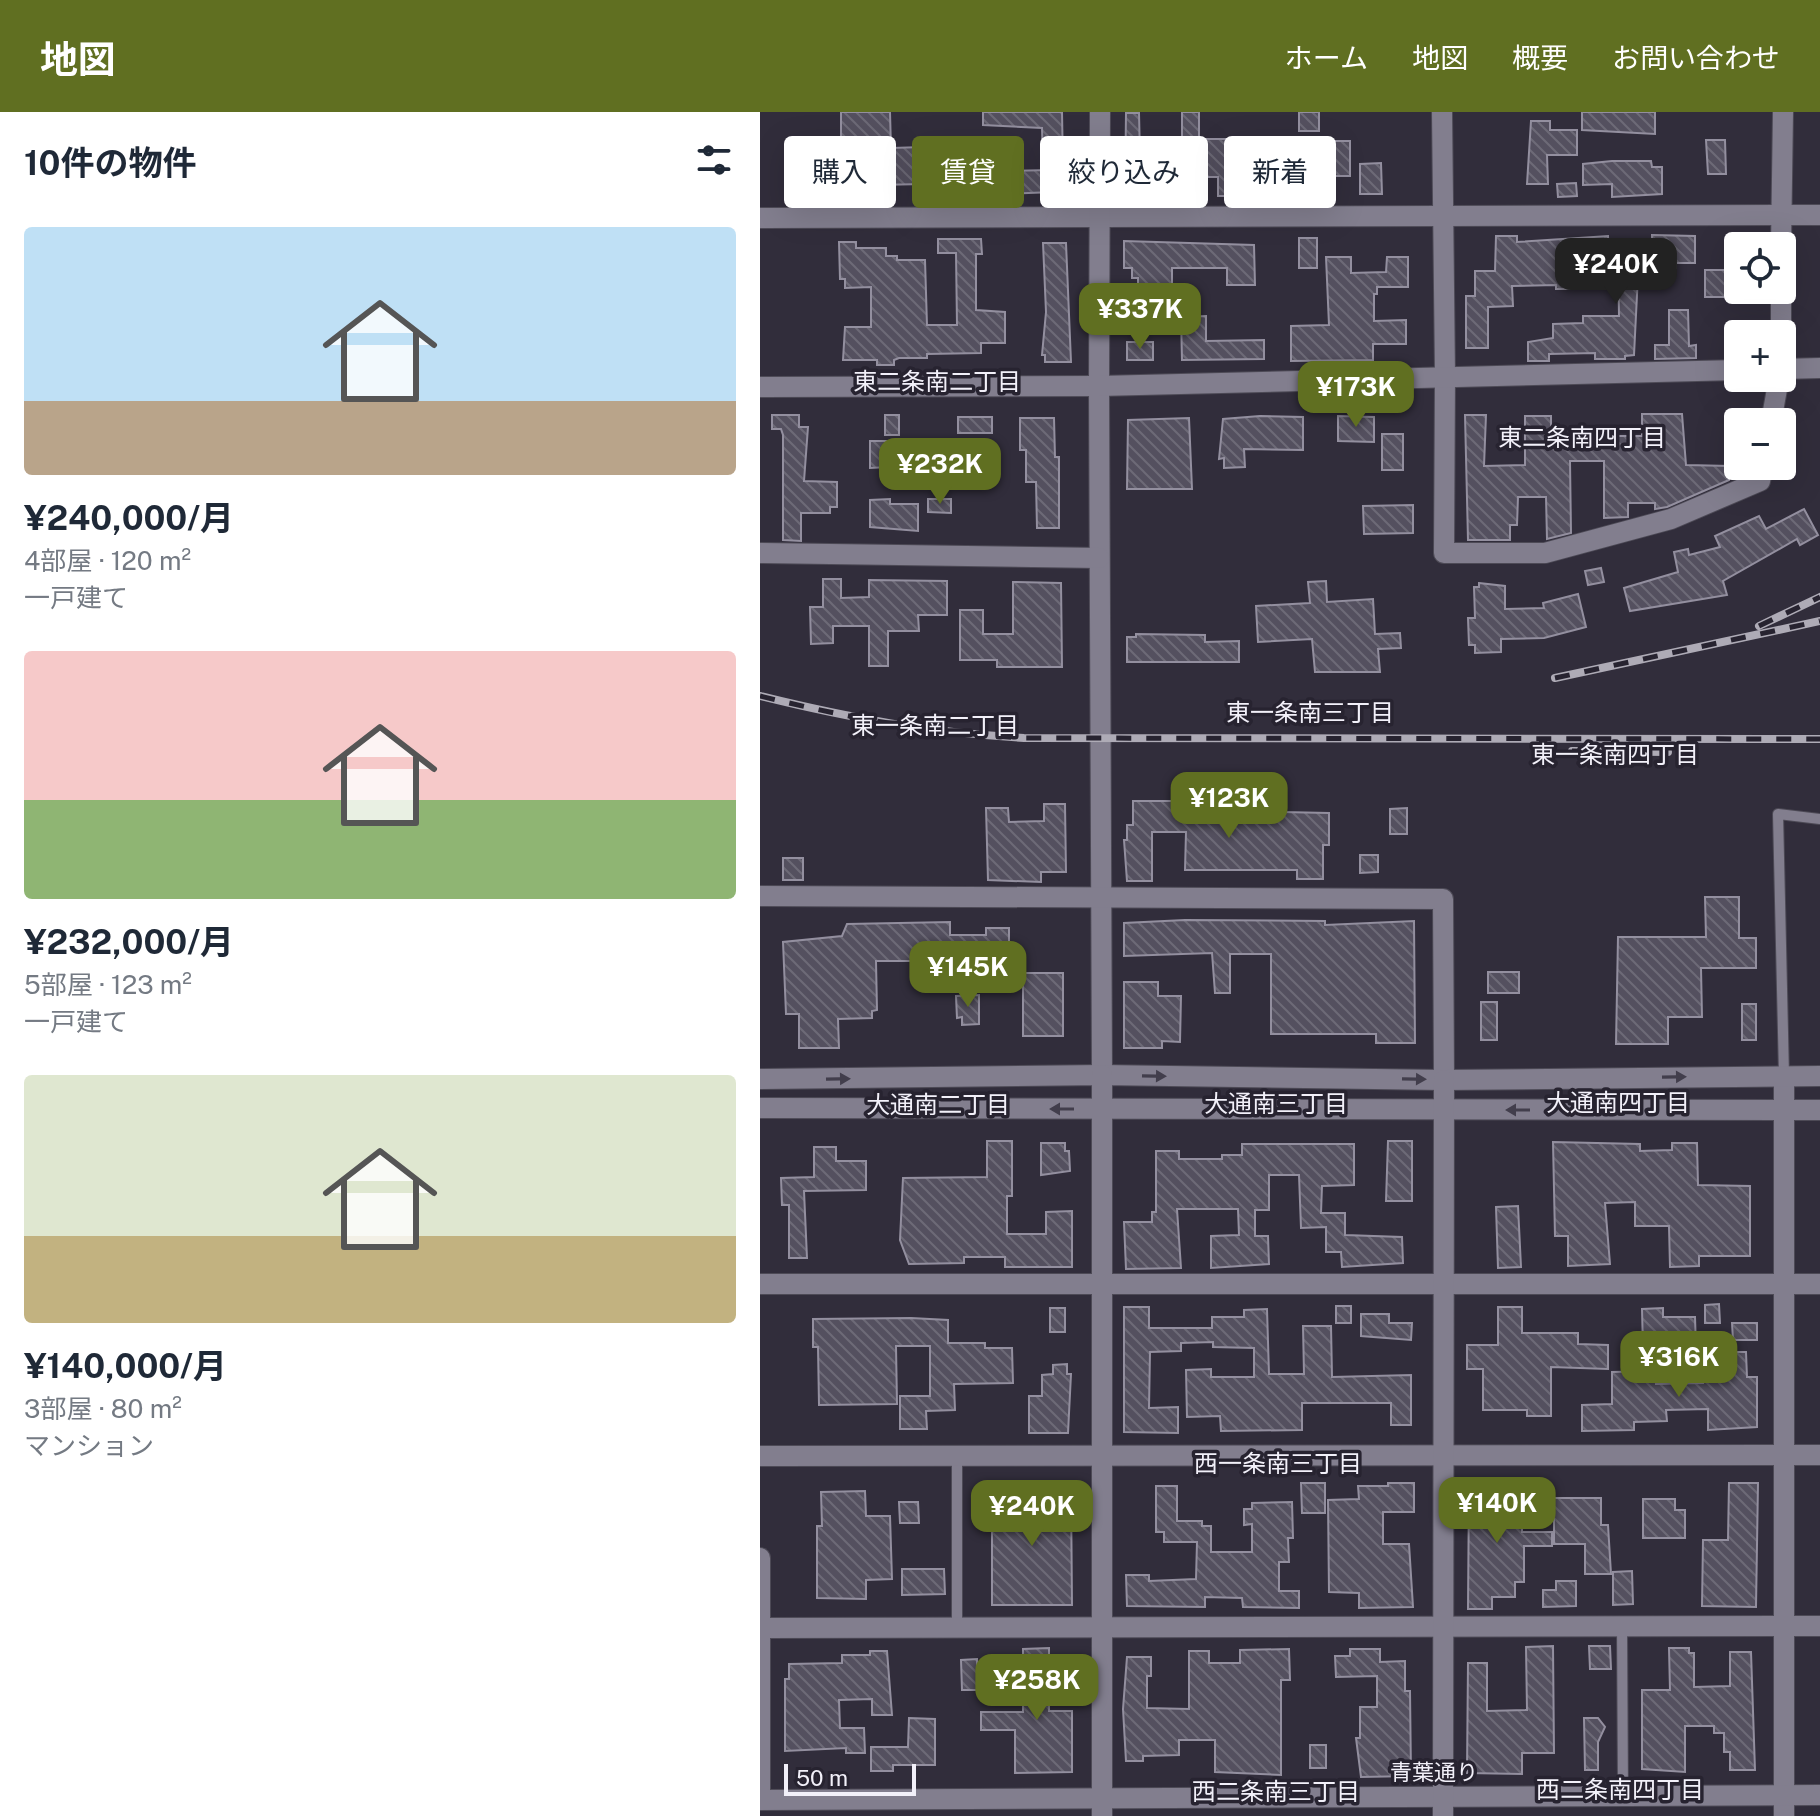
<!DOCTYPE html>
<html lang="ja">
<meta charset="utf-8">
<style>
body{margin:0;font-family:"Public Sans","Noto Sans JP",sans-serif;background:#f2f2f3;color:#1f2937;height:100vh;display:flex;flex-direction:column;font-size:30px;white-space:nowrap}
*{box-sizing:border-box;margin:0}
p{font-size:26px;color:#747a83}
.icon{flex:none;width:44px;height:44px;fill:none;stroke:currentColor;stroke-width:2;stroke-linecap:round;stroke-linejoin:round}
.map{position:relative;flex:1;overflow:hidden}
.sheet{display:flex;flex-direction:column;background:#fff;width:760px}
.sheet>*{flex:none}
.hud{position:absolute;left:24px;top:24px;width:760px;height:72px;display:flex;gap:16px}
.controls{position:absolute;left:964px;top:120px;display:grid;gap:16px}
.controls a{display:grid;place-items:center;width:72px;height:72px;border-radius:8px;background:#fff;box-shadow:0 8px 32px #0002;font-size:40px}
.scale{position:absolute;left:24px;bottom:20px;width:132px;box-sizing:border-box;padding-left:8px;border:4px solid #f2f0f9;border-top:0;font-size:22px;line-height:28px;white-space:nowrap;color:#f2f0f9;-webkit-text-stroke:6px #272330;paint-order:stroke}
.price{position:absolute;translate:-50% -68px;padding:0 18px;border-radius:16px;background:#606f21;color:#fff;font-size:26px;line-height:52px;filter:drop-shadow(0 2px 4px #0008)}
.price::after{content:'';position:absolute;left:50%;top:48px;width:24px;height:18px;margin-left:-12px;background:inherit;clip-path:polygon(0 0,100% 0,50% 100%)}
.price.on{background:#222;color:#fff}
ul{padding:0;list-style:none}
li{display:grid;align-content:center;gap:16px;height:424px;padding:0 24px}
li span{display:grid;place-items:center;height:248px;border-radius:8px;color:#555}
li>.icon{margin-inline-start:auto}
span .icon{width:144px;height:144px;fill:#fffc;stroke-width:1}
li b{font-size:34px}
h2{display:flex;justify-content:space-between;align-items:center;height:96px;padding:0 24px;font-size:34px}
.tag{padding:0 28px;border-radius:8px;background:#fff;box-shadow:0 8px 32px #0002;font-size:28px;line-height:72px}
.tag.on{background:#606f21;color:#fff}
header{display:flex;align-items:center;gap:48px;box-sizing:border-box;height:112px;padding:0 40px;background:#606f21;color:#fff}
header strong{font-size:38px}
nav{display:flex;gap:44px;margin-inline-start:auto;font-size:28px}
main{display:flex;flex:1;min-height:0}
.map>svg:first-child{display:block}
.building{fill:url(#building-back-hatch);stroke:#938f9f;stroke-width:2}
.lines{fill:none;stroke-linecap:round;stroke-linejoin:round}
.service-casing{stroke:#4d4a56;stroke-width:12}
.minor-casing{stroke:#4d4a56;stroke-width:22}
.tertiary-casing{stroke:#4d4a56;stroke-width:22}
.service{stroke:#827e8e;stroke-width:10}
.minor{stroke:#827e8e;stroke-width:20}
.tertiary{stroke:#827e8e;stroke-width:20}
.rail-casing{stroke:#aeabb6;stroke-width:8}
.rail{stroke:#272330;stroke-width:5;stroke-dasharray:15;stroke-linecap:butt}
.oneway{fill:#423e4c}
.labels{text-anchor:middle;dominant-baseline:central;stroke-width:7;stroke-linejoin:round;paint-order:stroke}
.street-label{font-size:22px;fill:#f2f0f9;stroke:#272330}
.neighbourhood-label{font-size:24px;fill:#f2f0f9;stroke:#272330}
</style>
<header>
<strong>地図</strong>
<nav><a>ホーム</a><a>地図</a><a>概要</a><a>お問い合わせ</a></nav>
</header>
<main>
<section class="sheet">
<h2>10件の物件<svg class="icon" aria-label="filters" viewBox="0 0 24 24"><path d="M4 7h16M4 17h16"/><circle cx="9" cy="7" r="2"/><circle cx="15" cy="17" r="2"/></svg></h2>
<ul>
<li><span style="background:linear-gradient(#bfe0f5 70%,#b9a48a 0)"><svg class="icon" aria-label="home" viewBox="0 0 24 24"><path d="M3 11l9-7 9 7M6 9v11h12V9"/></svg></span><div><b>¥240,000/月</b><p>4部屋 · 120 m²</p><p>一戸建て</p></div></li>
<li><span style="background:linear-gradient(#f6c9c9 60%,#8fb573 0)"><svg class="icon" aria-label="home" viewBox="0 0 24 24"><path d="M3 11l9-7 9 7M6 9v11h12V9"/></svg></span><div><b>¥232,000/月</b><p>5部屋 · 123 m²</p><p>一戸建て</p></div></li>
<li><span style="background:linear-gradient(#dfe7d0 65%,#c2b280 0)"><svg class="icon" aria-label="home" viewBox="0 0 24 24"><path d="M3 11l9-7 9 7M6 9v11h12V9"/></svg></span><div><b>¥140,000/月</b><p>3部屋 · 80 m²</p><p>マンション</p></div></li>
</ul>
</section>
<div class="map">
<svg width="1060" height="1704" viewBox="0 0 1060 1704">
<defs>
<pattern id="building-back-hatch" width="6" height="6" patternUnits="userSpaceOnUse" patternTransform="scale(2)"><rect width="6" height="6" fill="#54505f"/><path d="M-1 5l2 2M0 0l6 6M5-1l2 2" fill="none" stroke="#6d6a77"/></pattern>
</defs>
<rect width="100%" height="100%" fill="#312d3b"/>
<g class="building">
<polygon points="81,0 130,0 131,36 163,35 164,72 116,73 116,85 52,84 51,39 81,39"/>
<polygon points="223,0 302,0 303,55 283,55 282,16 223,13"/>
<polygon points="422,0 439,0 439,27 471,27 471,38 533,39 534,69 477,66 478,84 458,84 458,65 422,65"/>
<rect x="539" y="0" width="20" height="19"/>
<polygon points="822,0 895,0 895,22 822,18"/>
<polygon points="366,1 379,1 380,44 382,49 388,49 388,83 365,83"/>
<polygon points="771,9 790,9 790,18 817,18 817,43 787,43 788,72 767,72"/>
<polygon points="946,28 965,28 966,62 948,62"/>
<polygon points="569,29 590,29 590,64 568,64"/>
<polygon points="852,49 891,49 892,55 902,55 902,82 852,85 852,72 823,73 823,52"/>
<polygon points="621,51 622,82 600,82 600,52"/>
<polygon points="247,52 247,59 292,58 293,80 168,85 167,66 200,66 200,57"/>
<polygon points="816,71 817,84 798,85 797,72"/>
<polygon points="892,123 935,124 935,151 916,151 916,156 883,156 883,163 878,163 874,243 865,244 865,247 835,247 835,241 789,242 789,249 768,249 768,230 793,226 793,212 823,211 823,204 859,204 858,139 892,138"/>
<polygon points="736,124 757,124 757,130 848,124 849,147 815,147 815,177 796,177 796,173 752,174 753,194 728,195 728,236 706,236 706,184 715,184 715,159 735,159"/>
<rect x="539" y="126" width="18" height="30"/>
<polygon points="178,127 221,127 222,142 216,142 216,198 245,200 245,231 221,231 221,241 167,242 167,246 139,246 134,248 134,253 117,253 117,248 83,248 85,215 111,215 111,175 85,176 85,167 80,167 79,130 96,130 96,136 126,136 126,144 137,144 137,148 165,148 167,213 197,213 196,141 178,141"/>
<polygon points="364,129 494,133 495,173 467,173 467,156 412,156 412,184 378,184 378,166 372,166 372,156 364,156"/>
<polygon points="283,131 306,131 311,250 285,250 285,243 282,243 286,200"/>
<polygon points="566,145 591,145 591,161 626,160 627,145 648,145 648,175 617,175 617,182 614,182 614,209 646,208 646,232 613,232 613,248 531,249 531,214 569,213"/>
<rect x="945" y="158" width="22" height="27"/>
<polygon points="909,198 928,198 929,234 936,233 936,246 895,247 895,233 909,233"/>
<polygon points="446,204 446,229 504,228 504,247 422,248 421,205"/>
<rect x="367" y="230" width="26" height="18"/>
<polygon points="882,302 922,302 926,353 970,354 969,368 907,395 895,397 895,391 868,391 868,405 844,406 844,349 810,349 811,421 787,427 786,385 758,385 757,413 750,413 750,428 708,428 705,303 726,303 724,354 765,353 765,304 791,304 791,324 882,324"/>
<polygon points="12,303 39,303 39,315 48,315 44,369 77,370 77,395 70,395 70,401 41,401 41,429 23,428 23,323 21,317 12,317"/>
<rect x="125" y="303" width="14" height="20"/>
<polygon points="500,304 543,305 543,338 484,337 485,355 464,356 464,346 459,347 463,307"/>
<polygon points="578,304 614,305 614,330 578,329"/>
<rect x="198" y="305" width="34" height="16"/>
<polygon points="260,306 294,306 295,345 299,345 299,416 277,416 276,370 266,370 266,338 260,338"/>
<polygon points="429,306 432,377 367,377 368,308"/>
<rect x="622" y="322" width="21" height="36"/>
<polygon points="185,328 187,351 169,352 167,329"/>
<polygon points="110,329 133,329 129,355 110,356"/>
<polygon points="130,387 130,392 158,392 158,419 110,415 110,388"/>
<polygon points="168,387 191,387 191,401 168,400"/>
<polygon points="653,393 653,421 604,422 603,394"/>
<polygon points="1044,397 1058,423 1040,433 1037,427 963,469 967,483 870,499 864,476 918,460 914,440 928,437 929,443 960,435 955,424 999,404 1006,417"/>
<polygon points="841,456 844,470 828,473 825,459"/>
<polygon points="63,467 81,467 81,486 109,485 109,468 187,469 187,503 158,503 159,519 128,519 128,554 109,554 109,514 73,514 73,531 51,532 50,495 63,495"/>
<polygon points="566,469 567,490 613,487 615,522 640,521 641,536 618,537 620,560 555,560 552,527 498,530 496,494 550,491 548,470"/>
<polygon points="253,470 301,471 302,555 237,555 237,548 200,548 200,498 223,498 223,522 253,522"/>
<polygon points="719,471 745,474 745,497 784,496 783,491 818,482 826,515 784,526 741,527 741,540 715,541 715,533 709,533 708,506 715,506 714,475 719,475"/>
<polygon points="376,522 445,523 445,530 479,529 479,550 367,550 367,525 376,525"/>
<polygon points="373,689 422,689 422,698 569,701 569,733 563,733 563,767 537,767 537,758 425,758 426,720 392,720 392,769 367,769 364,728 367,728 367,713 373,713"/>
<polygon points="284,692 305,692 306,760 281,760 281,770 228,768 226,696 248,696 249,710 284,709"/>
<polygon points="647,696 647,722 630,722 630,697"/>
<polygon points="600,743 618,743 618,760 600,761"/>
<rect x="23" y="746" width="20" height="22"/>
<polygon points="945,785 979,785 979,826 996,826 996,856 941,856 942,905 908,905 908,932 856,932 858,825 946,825"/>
<polygon points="425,808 565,809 565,813 654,809 655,931 616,931 616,922 511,922 511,842 470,842 470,881 455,881 452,841 364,844 364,811"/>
<polygon points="190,810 190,823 226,823 226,816 249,816 249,843 190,843 190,866 161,866 161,849 116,849 117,898 112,899 112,906 78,907 79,936 39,936 39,902 26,902 23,830 82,824 87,812"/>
<rect x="728" y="860" width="31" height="21"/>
<rect x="263" y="861" width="40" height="63"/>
<polygon points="364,870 398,870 398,884 421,884 420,930 402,929 402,936 364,936"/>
<polygon points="219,883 219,912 202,913 202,905 197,906 196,884"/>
<rect x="721" y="890" width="16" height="38"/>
<rect x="982" y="892" width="14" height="36"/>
<polygon points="227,1029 252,1029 252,1084 247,1084 247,1122 286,1122 286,1100 312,1099 312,1155 245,1155 245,1145 204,1145 204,1151 149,1152 140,1128 143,1066 227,1065"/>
<polygon points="628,1029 652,1029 652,1089 626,1089"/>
<polygon points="793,1030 880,1032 880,1039 912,1038 912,1031 937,1031 938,1073 990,1074 990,1144 939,1144 939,1154 910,1155 909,1114 875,1114 875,1090 845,1091 850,1152 808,1154 808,1124 795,1124"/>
<polygon points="281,1031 305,1031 305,1039 309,1039 310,1059 281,1063"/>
<polygon points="482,1032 594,1032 594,1073 562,1074 561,1101 585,1101 585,1123 642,1125 643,1151 582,1155 581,1140 566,1140 566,1115 541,1116 539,1063 509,1063 509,1098 495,1098 495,1124 508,1124 509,1152 451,1156 451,1124 479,1123 478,1097 417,1097 421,1156 366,1157 364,1110 392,1110 392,1100 396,1100 396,1039 419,1039 419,1047 462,1047 462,1043 482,1043"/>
<polygon points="54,1035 76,1035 76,1049 106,1049 106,1078 44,1079 47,1146 29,1146 29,1093 22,1093 21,1066 54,1065"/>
<polygon points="758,1094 761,1155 738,1156 736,1095"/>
<polygon points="959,1192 960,1211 945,1211 945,1193"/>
<rect x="576" y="1194" width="15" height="17"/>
<polygon points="364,1195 389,1195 389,1216 452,1216 452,1205 484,1205 484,1198 507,1197 509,1262 544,1262 543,1214 571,1214 572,1265 651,1263 651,1313 631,1313 631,1291 542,1291 542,1318 461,1319 460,1304 427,1305 426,1258 451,1257 451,1265 494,1265 494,1236 453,1235 453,1230 421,1231 421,1239 390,1240 389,1296 418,1295 418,1321 364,1320"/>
<polygon points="738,1195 762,1195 762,1221 818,1221 818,1232 848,1233 848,1257 791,1255 791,1304 767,1304 767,1298 723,1298 723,1257 707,1257 707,1233 738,1233"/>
<rect x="290" y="1196" width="15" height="24"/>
<polygon points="903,1196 903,1205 935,1205 936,1236 883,1237 882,1197"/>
<polygon points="601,1202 629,1202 629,1211 652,1211 651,1228 601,1224"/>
<polygon points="151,1206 188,1208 188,1231 225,1231 225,1236 252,1236 253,1271 194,1272 195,1298 166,1299 167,1317 140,1317 140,1284 170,1284 170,1234 136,1234 137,1292 59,1293 58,1235 53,1235 53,1207"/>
<polygon points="972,1211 997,1211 997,1228 973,1228"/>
<polygon points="968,1240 986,1240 987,1265 997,1265 997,1315 948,1318 948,1297 906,1298 907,1309 874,1310 874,1318 822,1319 822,1293 852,1292 852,1260 895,1259 896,1272 943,1271 942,1254 968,1254"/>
<polygon points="307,1252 307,1262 311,1262 308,1321 269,1321 269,1284 282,1284 282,1263 293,1262 293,1253"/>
<polygon points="541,1371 565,1371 565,1401 542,1401"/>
<polygon points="628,1371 654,1371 654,1400 623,1400 623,1432 649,1432 653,1495 599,1496 599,1481 569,1480 568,1388 599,1387 598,1374 628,1374"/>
<polygon points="969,1371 998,1371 996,1495 942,1494 943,1428 968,1428"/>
<polygon points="709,1372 735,1372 735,1383 762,1383 762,1420 792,1420 792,1434 764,1434 764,1470 755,1470 755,1485 732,1485 732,1497 708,1497"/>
<polygon points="396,1374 417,1374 417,1409 442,1409 442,1414 451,1414 451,1440 492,1440 492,1412 484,1413 484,1397 492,1397 492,1391 532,1390 533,1426 528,1426 529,1450 519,1450 519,1479 539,1479 539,1496 483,1495 482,1486 445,1485 445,1495 367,1494 366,1463 389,1463 389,1469 436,1467 437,1430 404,1430 404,1420 396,1420"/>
<polygon points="232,1378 311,1378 312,1493 232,1493"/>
<polygon points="105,1379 106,1404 130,1404 132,1467 106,1468 106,1487 57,1486 57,1414 62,1414 61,1380"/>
<polygon points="794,1386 841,1386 841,1413 848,1413 851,1462 825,1462 825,1432 794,1432"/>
<polygon points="883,1387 915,1387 915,1398 925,1398 925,1426 883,1426"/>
<polygon points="139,1390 158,1390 159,1411 140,1411"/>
<polygon points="142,1457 184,1457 185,1482 142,1483"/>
<polygon points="872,1459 873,1492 853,1493 853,1460"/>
<polygon points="796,1469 816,1469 816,1494 783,1495 783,1478 796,1478"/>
<polygon points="793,1534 794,1641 762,1641 762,1662 707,1661 708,1551 727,1551 727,1599 767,1598 766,1535"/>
<polygon points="829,1534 850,1534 851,1557 830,1557"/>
<polygon points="289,1536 289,1599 312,1599 312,1660 255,1661 255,1618 221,1618 221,1600 263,1600 263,1537"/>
<polygon points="909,1536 929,1536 929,1541 934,1541 934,1575 970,1574 970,1540 991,1540 995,1658 970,1658 970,1640 964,1640 964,1621 954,1621 954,1614 925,1614 925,1660 882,1657 882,1578 910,1578"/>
<polygon points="529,1537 530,1568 521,1568 521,1663 455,1660 455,1628 419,1628 419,1643 383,1644 383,1649 366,1649 363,1597 367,1545 391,1545 391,1564 387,1564 387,1596 429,1597 429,1539 449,1539 449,1551 480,1551 480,1538"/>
<polygon points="590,1537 620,1537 620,1550 645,1549 645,1579 650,1579 651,1664 601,1665 596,1626 600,1626 600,1595 617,1595 617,1564 576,1565 575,1544 590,1544"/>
<polygon points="110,1539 127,1539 132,1603 112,1603 112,1587 79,1588 80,1616 104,1616 105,1641 86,1641 86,1636 25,1639 25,1567 29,1567 29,1552 82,1551 82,1543 110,1543"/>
<polygon points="217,1547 217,1578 202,1578 201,1548"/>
<polygon points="149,1606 175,1607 175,1653 133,1653 133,1659 111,1659 111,1635 148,1635"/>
<polygon points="824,1606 838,1606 845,1615 838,1630 838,1658 825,1658"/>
<rect x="550" y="1633" width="16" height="23"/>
</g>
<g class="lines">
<defs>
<g id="service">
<polyline points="1024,964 1018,702 1060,707"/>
<polyline points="197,1344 197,1516"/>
<polyline points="862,1514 863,1683"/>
</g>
<g id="minor">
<polyline points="1021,134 1023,0"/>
<polyline points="1021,222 1021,178"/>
<polyline points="685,264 684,441 785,441 911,407 1000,369 1003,354"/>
<polyline points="339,274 342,963"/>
<polyline points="1011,310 1019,266"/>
<polyline points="0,441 339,446"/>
<polyline points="0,784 683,787 684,968"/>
<polyline points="0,1172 1060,1172"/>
<polyline points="0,1516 1060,1514"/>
</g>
<g id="tertiary">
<polyline points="682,0 685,264"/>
<polyline points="0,106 1060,103"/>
<polyline points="1022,257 1060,256"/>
<polyline points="339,274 340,0"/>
<polyline points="0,275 339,274 978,258"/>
<polyline points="1024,964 1024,1704"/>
<polyline points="0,967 342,963 684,968 1060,964"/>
<polyline points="0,996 1060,998"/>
<polyline points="0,1344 1060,1343"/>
<polyline points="0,1446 0,1679"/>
<polyline points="0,1688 1060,1683"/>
<polyline points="342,1704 342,963"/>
<polyline points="683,1704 684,968"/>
</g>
</defs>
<use href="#service" class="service-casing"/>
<use href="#minor" class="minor-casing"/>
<use href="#tertiary" class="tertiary-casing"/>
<use href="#service" class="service"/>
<use href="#minor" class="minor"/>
<use href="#tertiary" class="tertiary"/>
<defs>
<g id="rail">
<polyline points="999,514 1060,485"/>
<polyline points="795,566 1060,509"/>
<path d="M 0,584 C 93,607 168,620 264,626 L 1060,627"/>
<polyline points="812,639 908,640"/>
</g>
</defs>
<use href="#rail" class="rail-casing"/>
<use href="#rail" class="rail"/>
</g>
<defs><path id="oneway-solid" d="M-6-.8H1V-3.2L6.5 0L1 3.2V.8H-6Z" transform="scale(2)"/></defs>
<g class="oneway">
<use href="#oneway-solid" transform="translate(394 964) rotate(1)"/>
<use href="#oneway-solid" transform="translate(914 965) rotate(-1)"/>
<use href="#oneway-solid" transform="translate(78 967) rotate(-1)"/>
<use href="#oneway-solid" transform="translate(654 967) rotate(1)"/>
<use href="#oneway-solid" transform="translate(302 997) rotate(-180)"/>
<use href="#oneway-solid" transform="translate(758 998) rotate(180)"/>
</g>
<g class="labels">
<g class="street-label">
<text x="674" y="1660">青葉通り</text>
</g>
<g class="neighbourhood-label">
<text x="177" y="269">東二条南二丁目</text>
<text x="822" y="325">東二条南四丁目</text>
<text x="550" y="600">東一条南三丁目</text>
<text x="175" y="613">東一条南二丁目</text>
<text x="855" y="642">東一条南四丁目</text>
<text x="858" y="990">大通南四丁目</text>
<text x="516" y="991">大通南三丁目</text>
<text x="178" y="992">大通南二丁目</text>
<text x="518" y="1351">西一条南三丁目</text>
<text x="860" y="1677">西二条南四丁目</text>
<text x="516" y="1679">西二条南三丁目</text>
</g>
</g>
</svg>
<div class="controls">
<a><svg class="icon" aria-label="locate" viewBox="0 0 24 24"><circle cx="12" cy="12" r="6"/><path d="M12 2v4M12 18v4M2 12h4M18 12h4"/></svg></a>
<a>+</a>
<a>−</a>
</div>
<div class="scale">50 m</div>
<b class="price on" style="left:856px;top:194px">¥240K</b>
<b class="price" style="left:380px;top:239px">¥337K</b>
<b class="price" style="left:596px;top:317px">¥173K</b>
<b class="price" style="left:180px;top:394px">¥232K</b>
<b class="price" style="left:469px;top:728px">¥123K</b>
<b class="price" style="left:208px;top:897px">¥145K</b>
<b class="price" style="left:919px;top:1287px">¥316K</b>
<b class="price" style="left:737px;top:1433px">¥140K</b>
<b class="price" style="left:272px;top:1436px">¥240K</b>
<b class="price" style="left:277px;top:1610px">¥258K</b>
<div class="hud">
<a class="tag">購入</a>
<a class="tag on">賃貸</a>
<a class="tag">絞り込み</a>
<a class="tag">新着</a>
</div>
</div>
</main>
